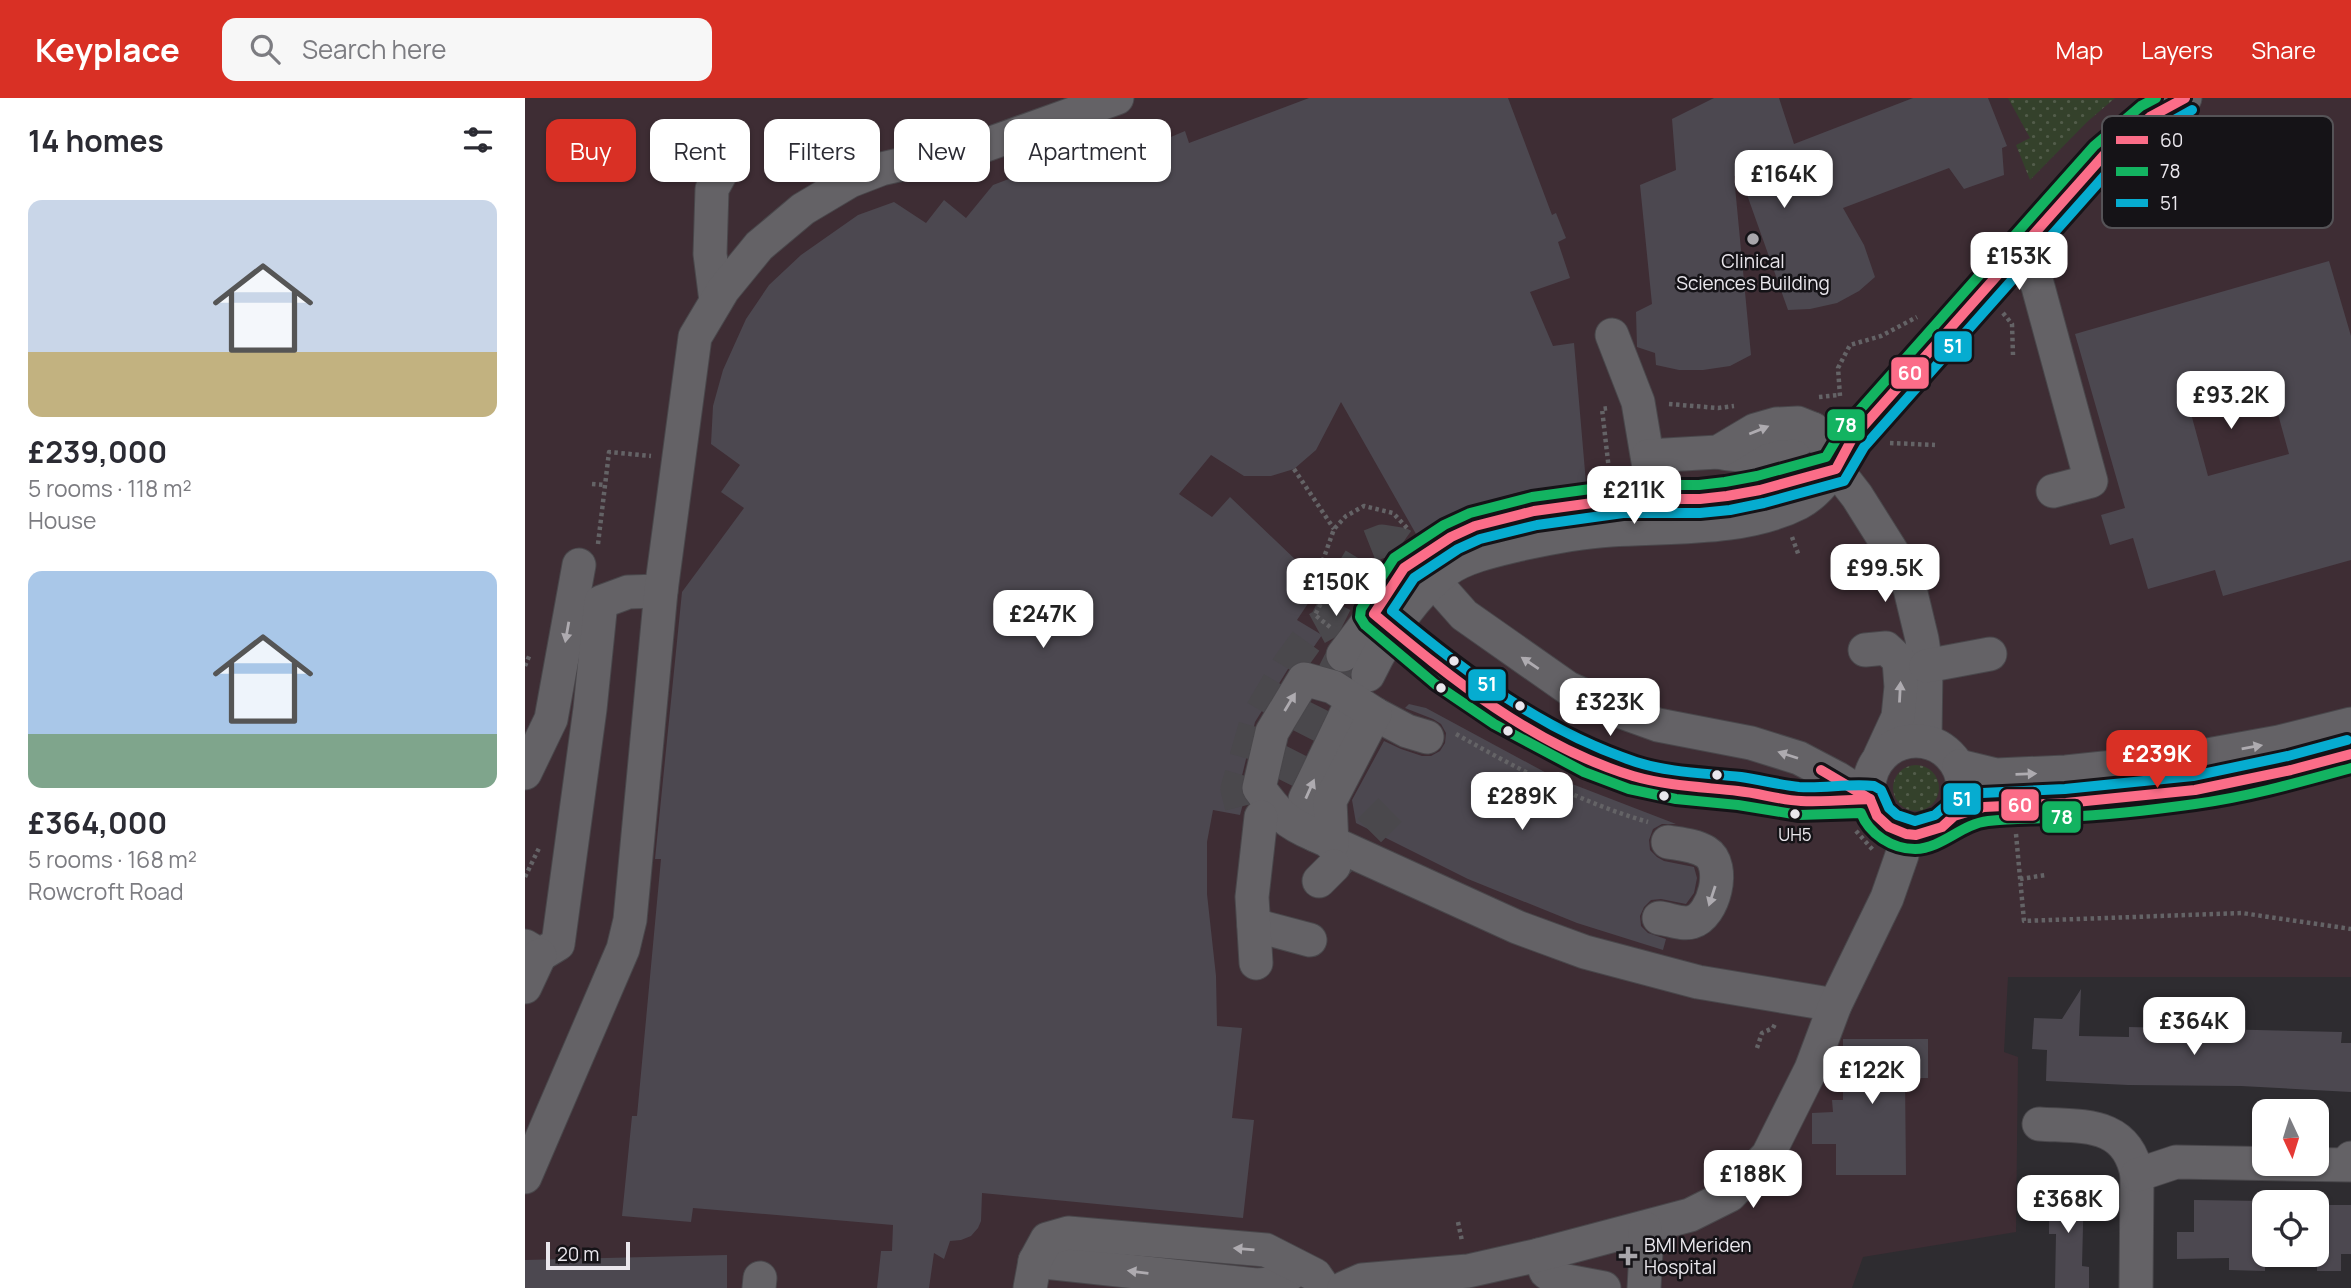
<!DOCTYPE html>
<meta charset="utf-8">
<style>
body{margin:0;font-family:Manrope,sans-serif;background:#f7f7f7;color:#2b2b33;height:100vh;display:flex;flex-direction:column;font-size:26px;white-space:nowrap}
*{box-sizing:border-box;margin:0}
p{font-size:23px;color:#7c7c81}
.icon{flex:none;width:38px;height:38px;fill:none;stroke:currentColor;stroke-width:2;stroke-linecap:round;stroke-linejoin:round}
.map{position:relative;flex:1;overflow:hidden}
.details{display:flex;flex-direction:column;background:#fff;width:525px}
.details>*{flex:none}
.banner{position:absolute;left:21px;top:21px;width:665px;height:63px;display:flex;gap:14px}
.needle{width:46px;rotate:176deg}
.controls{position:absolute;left:1727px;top:1001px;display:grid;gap:14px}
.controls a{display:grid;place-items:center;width:77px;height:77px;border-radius:14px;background:#fff;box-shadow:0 2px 5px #0004;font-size:35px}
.scale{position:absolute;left:21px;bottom:18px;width:84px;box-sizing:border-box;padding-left:7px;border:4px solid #eae7ed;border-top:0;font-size:19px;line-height:24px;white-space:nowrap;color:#eae7ed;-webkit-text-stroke:5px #151317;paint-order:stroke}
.price{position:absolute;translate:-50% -60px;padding:0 16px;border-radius:14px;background:#fff;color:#222;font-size:23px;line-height:46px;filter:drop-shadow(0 2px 4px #0008)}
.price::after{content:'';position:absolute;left:50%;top:42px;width:21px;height:16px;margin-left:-10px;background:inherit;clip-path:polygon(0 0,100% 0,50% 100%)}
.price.on{background:#d93025;color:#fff}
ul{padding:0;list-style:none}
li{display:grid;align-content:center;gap:14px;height:371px;padding:0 28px}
li span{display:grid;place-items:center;height:217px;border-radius:14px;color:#555}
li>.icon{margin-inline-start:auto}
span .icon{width:126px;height:126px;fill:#fffc;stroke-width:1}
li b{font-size:30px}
h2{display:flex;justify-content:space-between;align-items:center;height:84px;padding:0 28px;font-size:30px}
.chip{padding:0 24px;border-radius:14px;background:#fff;box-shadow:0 2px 5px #0004;font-size:24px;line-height:63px}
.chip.on{background:#d93025;color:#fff}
header{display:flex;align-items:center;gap:42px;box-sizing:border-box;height:98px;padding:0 35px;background:#d93025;color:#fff}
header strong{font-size:33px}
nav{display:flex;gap:38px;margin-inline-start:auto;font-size:24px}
.search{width:490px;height:63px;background:#f7f7f7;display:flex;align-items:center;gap:18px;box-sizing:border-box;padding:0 24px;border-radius:14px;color:#7c7c81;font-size:26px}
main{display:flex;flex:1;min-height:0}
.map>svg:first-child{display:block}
.medical{fill:#3e2d34}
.grass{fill:url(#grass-dots)}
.building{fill:#4c4850;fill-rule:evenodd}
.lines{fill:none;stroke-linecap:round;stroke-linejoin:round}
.minor-tunnel{stroke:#4a484c;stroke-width:33;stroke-dasharray:33 17;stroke-linecap:butt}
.minor-casing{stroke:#49474b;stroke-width:35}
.path{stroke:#646366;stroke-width:4.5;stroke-dasharray:3.5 3.5;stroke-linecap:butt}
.minor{stroke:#646266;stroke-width:33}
.bus-1-casing{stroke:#151317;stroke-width:16}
.bus-2-casing{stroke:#151317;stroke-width:16}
.bus-3-casing{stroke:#151317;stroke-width:16}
.bus-1{stroke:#fb6d88;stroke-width:10}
.bus-2{stroke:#13b361;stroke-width:10}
.bus-3{stroke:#06acd0;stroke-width:10}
.oneway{fill:#aeabb0}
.poi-dot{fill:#a8a6ab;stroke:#151317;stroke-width:2.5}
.bus-dot{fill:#eae7ed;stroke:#151317;stroke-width:2.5}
.labels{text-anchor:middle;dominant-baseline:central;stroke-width:5;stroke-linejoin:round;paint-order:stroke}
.bus-label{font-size:17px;fill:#eae7ed;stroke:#151317}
.poi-label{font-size:19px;fill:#eae7ed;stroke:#151317}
.key{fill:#151317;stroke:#555357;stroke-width:2}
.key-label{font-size:19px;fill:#eae7ed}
.line-badge{stroke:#151317;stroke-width:2.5}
.badge-label{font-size:19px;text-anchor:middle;font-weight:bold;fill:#fff}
</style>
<header>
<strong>Keyplace</strong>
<div class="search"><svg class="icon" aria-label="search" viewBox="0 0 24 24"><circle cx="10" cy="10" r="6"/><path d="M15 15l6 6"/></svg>Search here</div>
<nav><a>Map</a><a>Layers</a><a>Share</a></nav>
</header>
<main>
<section class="details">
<h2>14 homes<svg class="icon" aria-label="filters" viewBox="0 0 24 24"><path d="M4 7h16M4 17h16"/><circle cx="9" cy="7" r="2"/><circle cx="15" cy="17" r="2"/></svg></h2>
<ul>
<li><span style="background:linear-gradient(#c9d6e8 70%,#c2b280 0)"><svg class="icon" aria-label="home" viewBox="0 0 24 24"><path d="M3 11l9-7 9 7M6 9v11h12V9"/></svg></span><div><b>£239,000</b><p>5 rooms · 118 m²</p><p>House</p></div></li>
<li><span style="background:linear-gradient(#a9c7e8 75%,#7fa58c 0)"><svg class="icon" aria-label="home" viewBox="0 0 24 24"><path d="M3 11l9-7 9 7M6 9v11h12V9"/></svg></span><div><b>£364,000</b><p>5 rooms · 168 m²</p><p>Rowcroft Road</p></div></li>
</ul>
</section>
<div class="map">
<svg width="1826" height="1190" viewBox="0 0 1826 1190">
<defs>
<pattern id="grass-dots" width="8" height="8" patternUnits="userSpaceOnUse" patternTransform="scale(1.75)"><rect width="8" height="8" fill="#34412b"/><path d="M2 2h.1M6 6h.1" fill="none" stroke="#525c4a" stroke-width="1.8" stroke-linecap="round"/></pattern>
</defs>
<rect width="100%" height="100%" fill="#2e2c30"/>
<polygon class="medical" points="0,0 1826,0 1826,879 1483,879 1479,954 1493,959 1491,1134 1338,1159 1327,1190 0,1190"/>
<g class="grass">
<polygon points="1483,0 1590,0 1562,24 1505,82 1491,47 1505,40"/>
<circle cx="1391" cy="690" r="23"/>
</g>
<g class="building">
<polygon points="784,0 983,0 1027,117 1031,115 1041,140 1033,144 1045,180 1005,194 1028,248 1049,245 1061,385 995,394 964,403 942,410 891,436 816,304 791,352 769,371 746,378 719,378 686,357 654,396 687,419 705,399 796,486 772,522 797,537 779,563 771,564 763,571 730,624 715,686 715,694 719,702 715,717 688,712 682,744 682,796 691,878 692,928 717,930 707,1020 729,1022 718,1120 457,1095 456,1123 453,1130 446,1138 436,1142 425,1143 419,1161 409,1155 404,1190 352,1190 356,1153 367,1153 368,1127 168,1110 166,1124 97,1118 107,1018 112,1018 136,761 130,761 157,494 219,410 196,394 215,367 186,346 188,308 198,272 221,221 244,187 276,157 333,117 369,104 401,125 419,102 441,120 468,87 597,38 603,57 660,33 664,45"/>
<polygon points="1189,0 1254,0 1269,46 1388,0 1463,0 1482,48 1477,50 1479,77 1439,91 1424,70 1318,110 1339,147 1350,179 1334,193 1312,205 1285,211 1263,212 1215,77 1209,78 1226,257 1205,268 1178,272 1154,272 1131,267 1130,255 1112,249 1111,214 1127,206 1115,87 1151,72 1147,21"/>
<path d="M 1804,163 L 1826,238 L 1826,462 L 1698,498 L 1690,472 L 1623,491 L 1608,440 L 1585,447 L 1576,417 L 1600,410 L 1550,236 ZM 1743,280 L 1764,356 L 1683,378 L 1662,301 Z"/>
<polygon points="884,606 901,610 1029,679 1151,726 1137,726 1128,731 1124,742 1125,752 1132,759 1139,763 1169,769 1172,780 1169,795 1161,806 1136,801 1126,802 1119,809 1115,818 1116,828 1123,835 1141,841 1138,852 1052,825 943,781 831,725 827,702 859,643 876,651 897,658 906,658 915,653 920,645 921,635 916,626 908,621 880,610"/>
<polygon points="1556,891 1554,938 1604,939 1604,929 1817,934 1816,945 1826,945 1826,994 1716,988 1603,987 1521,983 1522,952 1507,951 1509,920 1537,921"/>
<polygon points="1318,941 1403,941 1403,980 1380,980 1381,1077 1311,1077 1311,1046 1287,1046 1287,1015 1308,1014 1307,1002 1318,1002"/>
<polygon points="1524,1087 1559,1088 1557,1168 1564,1169 1564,1190 1530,1190 1531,1136 1524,1136"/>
<polygon points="1669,1102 1740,1103 1740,1173 1704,1172 1704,1160 1652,1161 1652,1134 1669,1134"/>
<polygon points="1792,1107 1826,1107 1826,1156 1816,1156 1816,1173 1792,1173"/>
<polygon points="202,1157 202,1190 0,1190 0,1162"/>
</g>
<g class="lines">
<g class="minor-tunnel">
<polyline points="815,563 736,719 718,715 712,691 732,621 763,568 789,532 800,526 821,484 842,449 857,443 876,446 894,459"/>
<polyline points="809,768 865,712"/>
</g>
<defs>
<g id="minor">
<polyline points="1491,157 1512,185 1566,383 1528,393"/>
<polyline points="191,203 185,156 187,91 202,64"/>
<polyline points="1087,237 1113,304 1126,381"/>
<path d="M 1193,354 C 1234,362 1255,358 1288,331"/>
<polyline points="1123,358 1193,354 1230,332 1251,326 1273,325 1288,331 1297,340 1311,371 1332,398 1376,468 1385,491 1397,541 1401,568 1400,642"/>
<polyline points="900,466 916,491 939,517 1043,590 1094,613 1133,627 1226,645 1274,660 1312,680 1345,701"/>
<polyline points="854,519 919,575 976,614 1018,638 1065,661 1109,678 1154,687 1215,693 1275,703 1345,701"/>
<polyline points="1340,552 1361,550 1374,562 1376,589 1373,619 1355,658"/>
<polyline points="818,557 849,516 879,470 926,439 950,428 1009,413 1097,401 1175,401 1202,398 1235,392 1309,372"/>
<polyline points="1401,568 1465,556"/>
<path d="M 843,577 C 862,538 887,498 922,472 C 939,459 971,452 992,447 C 1023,440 1054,434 1086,432 C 1145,428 1220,433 1274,405 C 1297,393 1315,363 1327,341 L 1579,57 L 1625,19 L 1660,0"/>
<polyline points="902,639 882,633 850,616 821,616 780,701 790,737 992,829 1060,854 1173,884 1310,907"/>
<circle cx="1391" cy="690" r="47"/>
<polyline points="1434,668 1471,677 1541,674 1655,662 1754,644 1826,626"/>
<polyline points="0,675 26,621 54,467"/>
<polyline points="1429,718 1459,709 1541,705 1670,692 1766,672 1826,656"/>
<path d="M 790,737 C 761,725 752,715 734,690 L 747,634 L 779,581 L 808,589 L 850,616 L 805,703 L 807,747"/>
<polyline points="794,783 809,768"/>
<path d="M 1134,820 C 1144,821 1158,827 1167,824 C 1189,818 1202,767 1181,754 C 1170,747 1155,746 1143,744"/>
<polyline points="729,827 785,842"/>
<polyline points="0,848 15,857 33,846 65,611 76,504 103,494 136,493"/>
<polyline points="731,865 727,799 736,719"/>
<polyline points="0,889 15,857"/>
<path d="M 1514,1026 C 1558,1029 1602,1023 1612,1077 L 1611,1190"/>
<polyline points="1612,1077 1651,1064 1825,1067 1826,1060"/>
<polyline points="0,1079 98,851 105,822 136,493 170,239 198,192 234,148 278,111 325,83 356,71 458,48 592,0"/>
<polyline points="1014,1157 1021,1174 1031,1181 1079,1190"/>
<polyline points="510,1163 731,1187 749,1186 774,1170"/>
<polyline points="234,1190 235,1180"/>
<polyline points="505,1190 510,1163 522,1141 543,1135 741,1152 790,1177 799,1190"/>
<polyline points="819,1190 837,1182 943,1173 1014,1157 1165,1117 1205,1097 1243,1057 1286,971 1310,907 1362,800 1377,757 1381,736"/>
<polyline points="1119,1190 1121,1153 1120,1130"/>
</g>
</defs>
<use href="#minor" class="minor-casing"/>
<g class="path">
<polyline points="1478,215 1487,226 1488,257"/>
<polyline points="1315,298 1313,270 1325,247 1356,238 1392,219"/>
<polyline points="1294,299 1314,297"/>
<polyline points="1144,306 1193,310 1209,308"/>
<polyline points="1365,345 1410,347"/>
<polyline points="769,371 809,431"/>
<polyline points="1084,372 1077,311 1084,310"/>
<polyline points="67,386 80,387"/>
<polyline points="1267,439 1274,458"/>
<polyline points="73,446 84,354 126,358"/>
<polyline points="805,529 790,517 803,491 797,465 809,431 821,418 839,408 868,415 883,431"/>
<polyline points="0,568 5,556"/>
<path d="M 931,636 C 993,671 1054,704 1123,724"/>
<polyline points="1331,733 1348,752"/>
<polyline points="1491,736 1499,823 1717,815 1826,831"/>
<polyline points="0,779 15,748"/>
<polyline points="1495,781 1521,777"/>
<polyline points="1232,950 1237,935 1248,930 1250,926"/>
<polyline points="933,1124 937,1143"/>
</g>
<use href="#minor" class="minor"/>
<defs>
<g id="bus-1">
<polyline points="1296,672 1345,701 1352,718 1364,729 1381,736 1391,737 1417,729 1429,718 1459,709 1541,705 1670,692 1766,672 1826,656"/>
<path d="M 1345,701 C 1322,702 1299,704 1276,703 C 1255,702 1234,695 1213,693 C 1178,689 1142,688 1108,678 C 1009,648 927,581 849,516 L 879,470 L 926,439 L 950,428 L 1009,413 L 1097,401 L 1175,401 L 1202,398 L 1235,392 L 1311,371 L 1327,341 L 1579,57 L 1625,19 L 1660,0"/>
</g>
<path id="bus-2" d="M 1631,0 L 1616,8 L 1569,48 L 1317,332 L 1301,359 L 1232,378 L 1200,384 L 1174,387 L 1095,387 L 1007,399 L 945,415 L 919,427 L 869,460 L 836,511 L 835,519 L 840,527 L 910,586 L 969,626 L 1059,674 L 1104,691 L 1151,701 L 1213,707 L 1274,717 L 1336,715 C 1344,736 1367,751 1390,751 C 1418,750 1436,726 1463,723 C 1488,720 1513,721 1538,719 C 1582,717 1627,712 1670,706 C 1723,699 1775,684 1826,670"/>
<path id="bus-3" d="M 1667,12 L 1633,31 L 1589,67 L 1339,349 L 1319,383 L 1239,405 L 1205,412 L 1175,415 L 1098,415 L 1012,427 L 955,441 L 933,451 L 889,480 L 867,513 C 941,575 1018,633 1111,664 C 1145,675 1181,675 1216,679 C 1236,682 1255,687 1274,689 C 1299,691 1324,685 1349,688 L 1356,692 L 1364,710 L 1372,717 L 1390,723 L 1410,717 L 1424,705 L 1457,695 L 1540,691 L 1668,678 L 1763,658 L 1822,642"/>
</defs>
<use href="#bus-1" class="bus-1-casing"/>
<use href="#bus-2" class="bus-2-casing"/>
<use href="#bus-3" class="bus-3-casing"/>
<use href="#bus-1" class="bus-1"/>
<use href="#bus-2" class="bus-2"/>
<use href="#bus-3" class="bus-3"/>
</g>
<defs><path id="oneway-solid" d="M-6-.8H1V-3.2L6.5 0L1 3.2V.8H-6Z" transform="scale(1.75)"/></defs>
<g class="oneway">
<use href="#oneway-solid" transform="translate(1234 332) rotate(-22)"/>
<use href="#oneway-solid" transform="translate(42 534) rotate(100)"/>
<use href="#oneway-solid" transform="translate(1005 565) rotate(-146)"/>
<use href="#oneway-solid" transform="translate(1375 594) rotate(-87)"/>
<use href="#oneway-solid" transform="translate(765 604) rotate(-59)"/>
<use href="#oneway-solid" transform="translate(1727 649) rotate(-10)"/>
<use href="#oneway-solid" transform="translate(1263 657) rotate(-162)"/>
<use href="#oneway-solid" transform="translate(1501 676) rotate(-2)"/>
<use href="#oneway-solid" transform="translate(785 691) rotate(-66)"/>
<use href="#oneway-solid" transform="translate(1187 798) rotate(108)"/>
<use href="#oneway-solid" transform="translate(719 1151) rotate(-175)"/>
<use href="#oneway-solid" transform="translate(613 1174) rotate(-173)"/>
</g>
<g class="poi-dot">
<circle cx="1228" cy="141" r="7"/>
<path d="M1099.5 1147.5h7v7h7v7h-7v7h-7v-7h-7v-7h7z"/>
</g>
<g class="bus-dot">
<circle cx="929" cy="563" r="6"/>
<circle cx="916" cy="590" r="6"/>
<circle cx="995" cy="608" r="6"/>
<circle cx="983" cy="633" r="6"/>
<circle cx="1192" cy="677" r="6"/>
<circle cx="1139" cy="698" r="6"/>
<circle cx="1270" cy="716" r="6"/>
</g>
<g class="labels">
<g class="bus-label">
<text x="1270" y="736">UH5</text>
</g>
<g class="poi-label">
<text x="1228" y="163">Clinical<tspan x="1228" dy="22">Sciences Building</tspan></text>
<text x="1119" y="1147" text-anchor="start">BMI Meriden<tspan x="1119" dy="22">Hospital</tspan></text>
</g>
</g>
<rect x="1577" y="18" width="231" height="112" rx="10" class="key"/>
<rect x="1591" y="38" width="32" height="8" fill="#fb6d88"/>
<rect x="1591" y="69" width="32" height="9" fill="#13b361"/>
<rect x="1591" y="101" width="32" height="8" fill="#06acd0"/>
<g class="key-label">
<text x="1635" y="49">60</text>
<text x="1635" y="80">78</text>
<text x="1635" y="112">51</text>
</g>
<g class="line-badge">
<rect x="1408" y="232" width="40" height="33" rx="7" fill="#06acd0"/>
<rect x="1365" y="258" width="40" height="34" rx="7" fill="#fb6d88"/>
<rect x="1301" y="310" width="40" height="34" rx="7" fill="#13b361"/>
<rect x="942" y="570" width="40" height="34" rx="7" fill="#06acd0"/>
<rect x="1417" y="684" width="40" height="34" rx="7" fill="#06acd0"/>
<rect x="1475" y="690" width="40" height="34" rx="7" fill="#fb6d88"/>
<rect x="1516" y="702" width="41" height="34" rx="7" fill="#13b361"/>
</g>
<g class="badge-label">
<text x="1428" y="255">51</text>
<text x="1385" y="282">60</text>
<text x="1321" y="334">78</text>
<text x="962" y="593">51</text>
<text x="1437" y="708">51</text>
<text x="1495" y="714">60</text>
<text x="1537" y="726">78</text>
</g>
</svg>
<div class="controls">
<a><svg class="needle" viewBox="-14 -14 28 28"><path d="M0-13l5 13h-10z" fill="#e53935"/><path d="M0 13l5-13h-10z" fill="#7c7c81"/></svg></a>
<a><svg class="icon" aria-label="locate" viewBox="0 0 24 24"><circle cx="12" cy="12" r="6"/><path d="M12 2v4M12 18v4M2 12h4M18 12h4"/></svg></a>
</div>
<div class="scale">20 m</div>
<b class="price" style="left:1259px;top:112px">£164K</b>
<b class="price" style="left:1494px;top:194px">£153K</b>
<b class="price" style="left:1706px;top:333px">£93.2K</b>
<b class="price" style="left:1109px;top:428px">£211K</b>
<b class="price" style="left:1360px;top:506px">£99.5K</b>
<b class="price" style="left:811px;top:520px">£150K</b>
<b class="price" style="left:518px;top:552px">£247K</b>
<b class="price" style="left:1085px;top:640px">£323K</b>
<b class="price on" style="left:1632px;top:692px">£239K</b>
<b class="price" style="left:997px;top:734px">£289K</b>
<b class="price" style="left:1669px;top:959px">£364K</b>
<b class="price" style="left:1347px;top:1008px">£122K</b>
<b class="price" style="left:1228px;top:1112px">£188K</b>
<b class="price" style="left:1543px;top:1137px">£368K</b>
<div class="banner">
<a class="chip on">Buy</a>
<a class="chip">Rent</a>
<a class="chip">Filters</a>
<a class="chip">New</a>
<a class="chip">Apartment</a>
</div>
</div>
</main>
